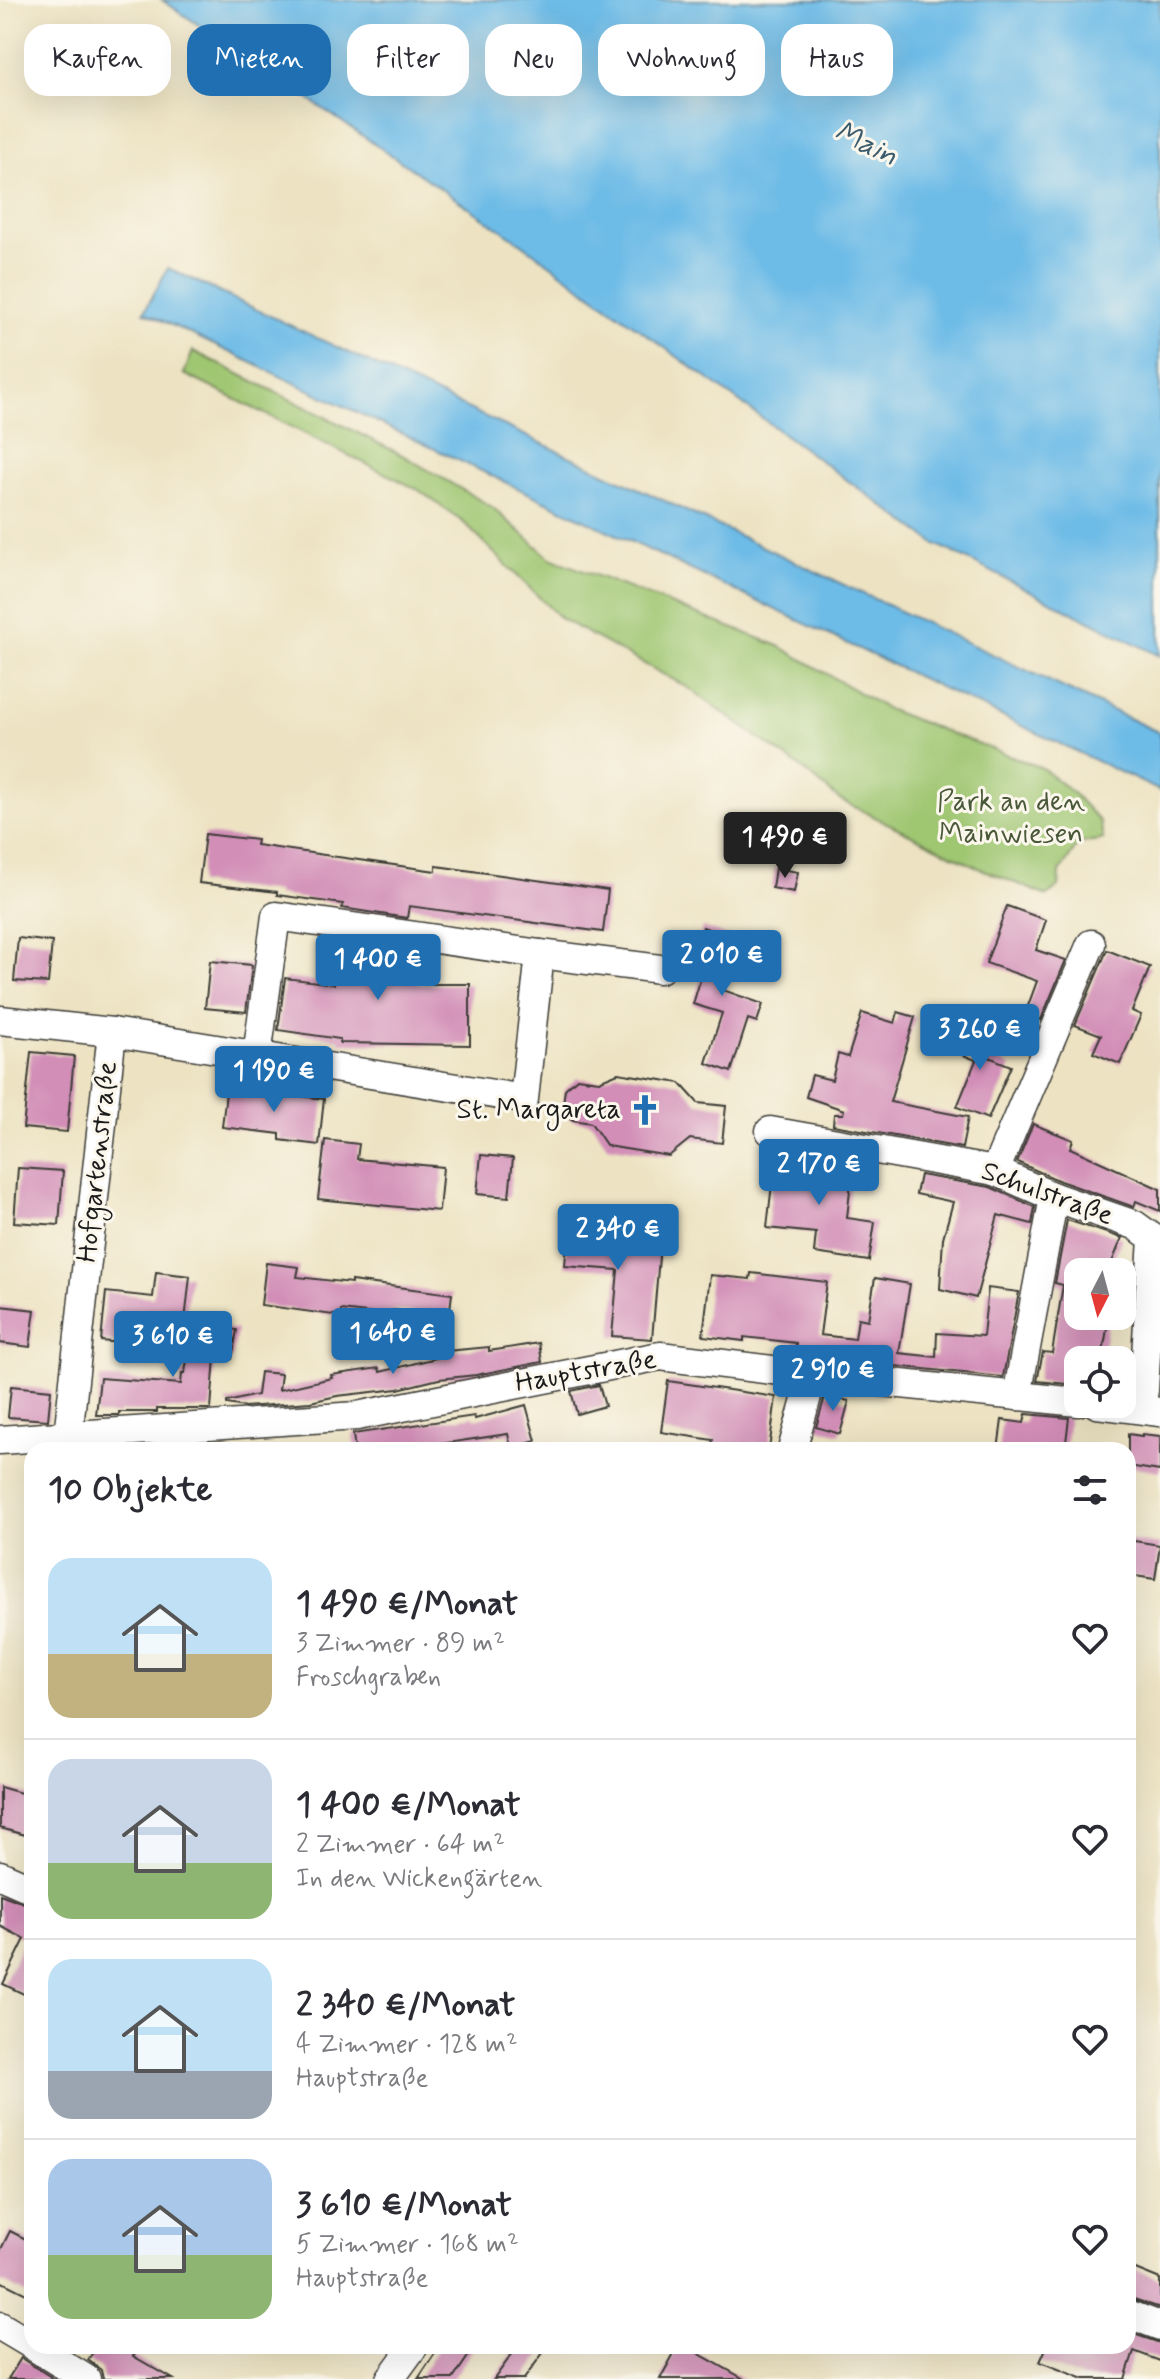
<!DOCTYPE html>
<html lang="de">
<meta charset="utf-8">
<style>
body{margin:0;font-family:Mynerve,sans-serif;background:#f2f2f3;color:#2b2b33;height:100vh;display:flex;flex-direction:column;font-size:30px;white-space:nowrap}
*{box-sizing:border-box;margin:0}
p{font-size:26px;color:#7c7c81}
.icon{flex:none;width:44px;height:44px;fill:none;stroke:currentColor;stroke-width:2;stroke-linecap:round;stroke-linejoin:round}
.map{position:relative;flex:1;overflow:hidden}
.sheet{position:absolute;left:24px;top:1442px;width:1112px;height:912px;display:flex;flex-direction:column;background:#fff;border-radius:24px;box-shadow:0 8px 32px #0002}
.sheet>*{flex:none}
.banner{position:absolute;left:24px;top:24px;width:1112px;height:72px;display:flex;gap:16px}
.needle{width:52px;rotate:186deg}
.buttons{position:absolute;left:1064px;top:1258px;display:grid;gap:16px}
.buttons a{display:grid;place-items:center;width:72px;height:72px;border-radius:16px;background:#fff;box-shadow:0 8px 32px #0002;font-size:40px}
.price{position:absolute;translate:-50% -68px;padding:0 18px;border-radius:8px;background:#1f6fb2;color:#fff;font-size:26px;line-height:52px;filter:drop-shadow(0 2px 4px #0008)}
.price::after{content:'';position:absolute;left:50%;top:48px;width:24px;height:18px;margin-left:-12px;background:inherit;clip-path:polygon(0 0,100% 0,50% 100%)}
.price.active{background:#222;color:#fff}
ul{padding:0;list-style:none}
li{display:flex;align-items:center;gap:24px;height:200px;padding:0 24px}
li+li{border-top:2px solid #e1e1e2}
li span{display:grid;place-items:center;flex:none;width:224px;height:160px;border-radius:24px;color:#555}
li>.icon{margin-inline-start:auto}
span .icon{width:96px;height:96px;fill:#fffc;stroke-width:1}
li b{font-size:34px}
h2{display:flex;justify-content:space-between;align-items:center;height:96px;padding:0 24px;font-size:34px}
.tag{padding:0 28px;border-radius:24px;background:#fff;box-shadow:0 8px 32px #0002;font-size:28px;line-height:72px}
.tag.active{background:#1f6fb2;color:#fff}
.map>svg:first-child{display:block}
.green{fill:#9fc671;stroke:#5e7146;stroke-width:2}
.water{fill:#6dbbe7;stroke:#446c82;stroke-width:2}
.building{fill:#d28eb7}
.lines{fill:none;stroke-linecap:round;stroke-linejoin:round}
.minor-casing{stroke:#3b3a35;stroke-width:31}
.minor{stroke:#fff;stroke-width:28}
.labels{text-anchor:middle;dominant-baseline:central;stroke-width:6;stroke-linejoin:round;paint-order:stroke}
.park-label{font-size:28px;fill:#4a583a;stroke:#fbf7ec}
.poi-label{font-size:28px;fill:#1c1c1c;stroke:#fbf7ec;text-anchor:end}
.street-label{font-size:28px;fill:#1c1c1c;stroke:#fbf7ec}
.water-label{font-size:30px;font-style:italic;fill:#3c5c6d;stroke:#fbf7ec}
</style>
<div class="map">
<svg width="1160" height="2379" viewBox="0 0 1160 2379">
<rect width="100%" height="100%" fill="#fbf7ec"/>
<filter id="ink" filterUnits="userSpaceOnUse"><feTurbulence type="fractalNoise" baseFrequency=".0125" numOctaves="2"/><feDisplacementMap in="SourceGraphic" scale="16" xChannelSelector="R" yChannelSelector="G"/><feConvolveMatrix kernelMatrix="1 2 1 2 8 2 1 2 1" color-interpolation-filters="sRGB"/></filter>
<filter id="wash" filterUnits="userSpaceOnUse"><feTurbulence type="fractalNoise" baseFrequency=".006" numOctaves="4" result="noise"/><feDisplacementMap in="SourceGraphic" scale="32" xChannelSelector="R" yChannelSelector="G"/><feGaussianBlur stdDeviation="1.8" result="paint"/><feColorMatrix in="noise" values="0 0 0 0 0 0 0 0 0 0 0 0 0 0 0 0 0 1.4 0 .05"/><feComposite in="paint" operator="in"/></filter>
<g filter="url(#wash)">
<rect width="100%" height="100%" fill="#ede3c3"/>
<polygon class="green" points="193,351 402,455 492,507 550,558 779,646 889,710 1042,768 1074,794 1100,822 1103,839 1078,844 1060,872 1059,887 1047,896 979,868 840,800 804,770 687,687 561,619 462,521 417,489 184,374"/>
<g class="water">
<polygon points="162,0 1160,0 1160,656 934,543 515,239"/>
<polygon points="168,268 1160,733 1160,791 144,312"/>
</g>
<g id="blocks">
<g class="building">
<polygon points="205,834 257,840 256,845 338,857 436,871 436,866 608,890 603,932 409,906 407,918 342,908 343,904 277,895 277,892 199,883"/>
<polygon points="775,868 798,872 794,892 772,888"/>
<polygon points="1007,906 1046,920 1036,950 1066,960 1041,1020 1025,1014 1037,981 986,963"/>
<polygon points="703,927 738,940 720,989 763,1004 757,1022 748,1019 731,1072 706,1063 722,1013 693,1004 705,964 691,959"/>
<polygon points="18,938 52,942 48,983 14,981"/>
<polygon points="339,942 420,954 417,984 470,984 470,1045 340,1043 340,1039 278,1030 285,978 334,984"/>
<polygon points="1107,950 1150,967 1132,1011 1141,1015 1120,1064 1093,1053 1101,1035 1075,1025"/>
<polygon points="210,961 252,965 246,1012 205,1008"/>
<polygon points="898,1012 915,1017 890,1102 968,1117 962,1148 833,1125 834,1114 843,1114 844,1110 806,1097 812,1075 832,1080 838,1054 848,1057 862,1013 895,1023"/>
<polygon points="963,1020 988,1028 979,1053 1011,1066 988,1119 957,1107 976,1060 952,1051"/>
<polygon points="31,1052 74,1056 67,1132 23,1128"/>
<polygon points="618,1073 680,1083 698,1103 726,1106 722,1143 690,1139 669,1156 607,1146 591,1123 573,1120 565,1115 563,1104 565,1089 577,1078 599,1081"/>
<polygon points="227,1084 265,1088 264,1092 324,1099 319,1145 280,1140 280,1134 222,1127"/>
<polygon points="1033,1124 1073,1140 1070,1148 1160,1189 1160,1211 1136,1201 1134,1207 1060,1181 1017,1162"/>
<polygon points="325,1140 359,1144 357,1159 443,1167 439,1211 318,1199"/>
<polygon points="481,1155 513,1158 509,1197 477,1194"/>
<polygon points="775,1157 829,1163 830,1159 853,1163 847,1218 875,1222 869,1261 814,1253 816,1233 767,1228"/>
<polygon points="18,1168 63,1171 59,1225 14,1222"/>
<polygon points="920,1175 990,1187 1035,1207 1032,1224 998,1215 976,1298 940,1289 943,1238 953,1202 916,1194"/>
<polygon points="569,1214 606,1216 605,1240 660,1245 652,1339 612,1336 618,1270 565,1266"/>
<polygon points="1067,1220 1122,1238 1108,1272 1078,1272 1078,1316 1109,1316 1102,1360 1078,1360 1078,1385 1037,1381 1043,1352 1052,1353 1063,1285 1055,1283"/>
<polygon points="266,1263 299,1267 297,1277 351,1283 351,1281 452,1294 449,1317 394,1310 393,1316 341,1310 340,1316 261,1305"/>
<polygon points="156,1272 190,1276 185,1321 133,1315 130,1344 101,1341 106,1292 153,1297"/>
<polygon points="751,1273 827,1282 820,1335 855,1339 858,1318 868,1320 875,1278 910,1284 899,1353 936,1357 937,1333 983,1336 988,1288 1019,1292 1003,1377 795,1356 796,1343 744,1337 744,1341 703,1336 710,1275 750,1279"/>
<polygon points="0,1306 35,1310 30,1347 0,1343"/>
<polygon points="192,1324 237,1330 232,1359 215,1357 211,1409 157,1409 157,1412 119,1412 119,1415 96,1415 100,1378 181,1384 182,1373 185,1373"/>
<polygon points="539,1343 542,1362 476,1375 439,1379 398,1389 337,1396 310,1402 244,1407 227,1404 227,1402 257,1395 260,1372 281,1374 279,1390 332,1378 331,1375 379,1368 380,1372 448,1355 447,1351 489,1347 489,1351"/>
<polygon points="668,1381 776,1397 769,1450 710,1450 713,1440 661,1432"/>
<polygon points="599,1385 605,1406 577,1414 571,1391"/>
<polygon points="11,1386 51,1390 48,1420 8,1417"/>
<polygon points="826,1393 840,1395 840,1399 849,1401 840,1434 816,1427"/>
<polygon points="526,1405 536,1441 511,1448 508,1434 433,1445 434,1450 355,1450 353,1434 474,1416 475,1419"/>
<polygon points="1026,1414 1069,1418 1065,1450 998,1450 1002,1420 1024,1423"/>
<polygon points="1128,1434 1142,1436 1142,1434 1160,1436 1160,1471 1128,1466"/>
<polygon points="1128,1540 1160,1545 1155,1579 1128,1575"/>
<polygon points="0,1787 32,1796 32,1837 0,1828"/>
<polygon points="0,1894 32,1906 32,1998 3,1984 25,1939 0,1926"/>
<polygon points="10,2231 32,2242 32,2297 0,2281 0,2251"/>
<polygon points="1128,2266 1160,2279 1160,2308 1128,2297"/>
<polygon points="1128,2332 1160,2343 1160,2361 1134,2351 1125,2379 1084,2379 1040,2362 1047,2346 1128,2346"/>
<polygon points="97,2346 125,2346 136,2352 133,2356 173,2379 103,2379 101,2370 88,2360"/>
<polygon points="440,2346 475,2346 453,2379 418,2379"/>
<polygon points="518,2346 548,2346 524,2379 494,2379"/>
<polygon points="678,2346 685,2346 744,2379 660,2379"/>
<polygon points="21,2358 24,2360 54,2379 8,2379"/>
</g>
</g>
</g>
<g filter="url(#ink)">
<use href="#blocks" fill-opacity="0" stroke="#3b3a35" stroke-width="2"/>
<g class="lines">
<defs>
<g id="minor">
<polyline points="0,1020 112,1032 524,1099 540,954 660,969"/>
<polyline points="257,1056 276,916 540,954"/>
<polyline points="770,1131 995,1171 1054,1197 1135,1225 1153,1238 1144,1390 1141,1408"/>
<polyline points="995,1171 1091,944"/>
<polyline points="1017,1396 1054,1197"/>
<polyline points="1097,1404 1160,1412"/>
<polyline points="68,1436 112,1032"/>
<polyline points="0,1440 357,1416 660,1356 813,1375 1078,1402"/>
<polyline points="792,1450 813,1375"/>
<polyline points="0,1875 32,1889"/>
<polyline points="1128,2314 1160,2326"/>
<polyline points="0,2326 32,2345"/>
<polyline points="33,2346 86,2379"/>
<polyline points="390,2379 414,2346"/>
</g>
</defs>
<use href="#minor" class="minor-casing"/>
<use href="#minor" class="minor"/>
</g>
</g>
<defs>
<symbol id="church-bare" viewBox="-9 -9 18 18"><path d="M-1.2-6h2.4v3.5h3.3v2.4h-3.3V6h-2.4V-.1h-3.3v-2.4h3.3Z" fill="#1f6fb2" stroke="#fbf7ec" stroke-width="2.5" paint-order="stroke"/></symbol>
</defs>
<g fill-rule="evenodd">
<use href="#church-bare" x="623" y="1088" width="44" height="44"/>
</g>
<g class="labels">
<g class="park-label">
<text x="1011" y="802">Park an den<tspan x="1011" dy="32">Mainwiesen</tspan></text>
</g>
<g class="poi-label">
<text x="621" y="1110">St. Margareta</text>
</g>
<g class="street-label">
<text transform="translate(98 1162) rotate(-84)">Hofgartenstraße</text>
<text transform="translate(1047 1194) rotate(20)">Schulstraße</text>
<text transform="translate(586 1372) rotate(-10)">Hauptstraße</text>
</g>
<g class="water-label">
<text transform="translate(866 144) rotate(26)">Main</text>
</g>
</g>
</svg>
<div class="buttons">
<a><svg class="needle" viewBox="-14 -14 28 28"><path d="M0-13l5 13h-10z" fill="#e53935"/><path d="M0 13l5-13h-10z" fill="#7c7c81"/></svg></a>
<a><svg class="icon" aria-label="locate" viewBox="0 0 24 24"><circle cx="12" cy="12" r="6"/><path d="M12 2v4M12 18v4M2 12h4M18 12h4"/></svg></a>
</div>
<b class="price active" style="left:785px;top:880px">1 490 €</b>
<b class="price" style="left:722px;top:998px">2 010 €</b>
<b class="price" style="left:378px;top:1002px">1 400 €</b>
<b class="price" style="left:980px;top:1072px">3 260 €</b>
<b class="price" style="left:274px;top:1114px">1 190 €</b>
<b class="price" style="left:819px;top:1207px">2 170 €</b>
<b class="price" style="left:618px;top:1272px">2 340 €</b>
<b class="price" style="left:393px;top:1376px">1 640 €</b>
<b class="price" style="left:173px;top:1379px">3 610 €</b>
<b class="price" style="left:833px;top:1413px">2 910 €</b>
<div class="banner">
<a class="tag">Kaufen</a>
<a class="tag active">Mieten</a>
<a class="tag">Filter</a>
<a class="tag">Neu</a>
<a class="tag">Wohnung</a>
<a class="tag">Haus</a>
</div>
<section class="sheet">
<h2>10 Objekte<svg class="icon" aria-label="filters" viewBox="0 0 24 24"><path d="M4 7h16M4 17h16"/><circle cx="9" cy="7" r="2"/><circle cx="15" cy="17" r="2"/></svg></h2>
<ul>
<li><span style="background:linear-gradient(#bfe0f5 60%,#c2b280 0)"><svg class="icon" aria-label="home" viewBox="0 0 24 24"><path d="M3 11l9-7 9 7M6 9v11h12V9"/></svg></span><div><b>1 490 €/Monat</b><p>3 Zimmer · 89 m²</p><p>Froschgraben</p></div><svg class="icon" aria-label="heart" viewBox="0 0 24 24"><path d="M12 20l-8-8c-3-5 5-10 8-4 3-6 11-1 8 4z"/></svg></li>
<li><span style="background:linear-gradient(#c9d6e8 65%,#8fb573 0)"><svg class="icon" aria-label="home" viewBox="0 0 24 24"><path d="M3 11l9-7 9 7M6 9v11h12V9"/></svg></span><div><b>1 400 €/Monat</b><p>2 Zimmer · 64 m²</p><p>In den Wickengärten</p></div><svg class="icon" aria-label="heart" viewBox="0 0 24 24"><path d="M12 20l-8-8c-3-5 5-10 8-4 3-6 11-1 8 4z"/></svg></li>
<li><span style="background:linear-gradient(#bfe0f5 70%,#9aa5b1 0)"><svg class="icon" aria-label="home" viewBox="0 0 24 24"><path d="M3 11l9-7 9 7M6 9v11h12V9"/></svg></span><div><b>2 340 €/Monat</b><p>4 Zimmer · 128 m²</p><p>Hauptstraße</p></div><svg class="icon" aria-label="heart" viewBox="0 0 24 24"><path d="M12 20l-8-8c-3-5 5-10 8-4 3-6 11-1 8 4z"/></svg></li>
<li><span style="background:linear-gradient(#a9c7e8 60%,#8fb573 0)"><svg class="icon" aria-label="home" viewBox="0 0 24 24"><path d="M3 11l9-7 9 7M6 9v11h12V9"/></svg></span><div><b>3 610 €/Monat</b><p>5 Zimmer · 168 m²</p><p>Hauptstraße</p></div><svg class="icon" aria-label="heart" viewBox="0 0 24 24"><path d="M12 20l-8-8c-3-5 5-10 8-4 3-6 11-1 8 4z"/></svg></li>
</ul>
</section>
</div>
